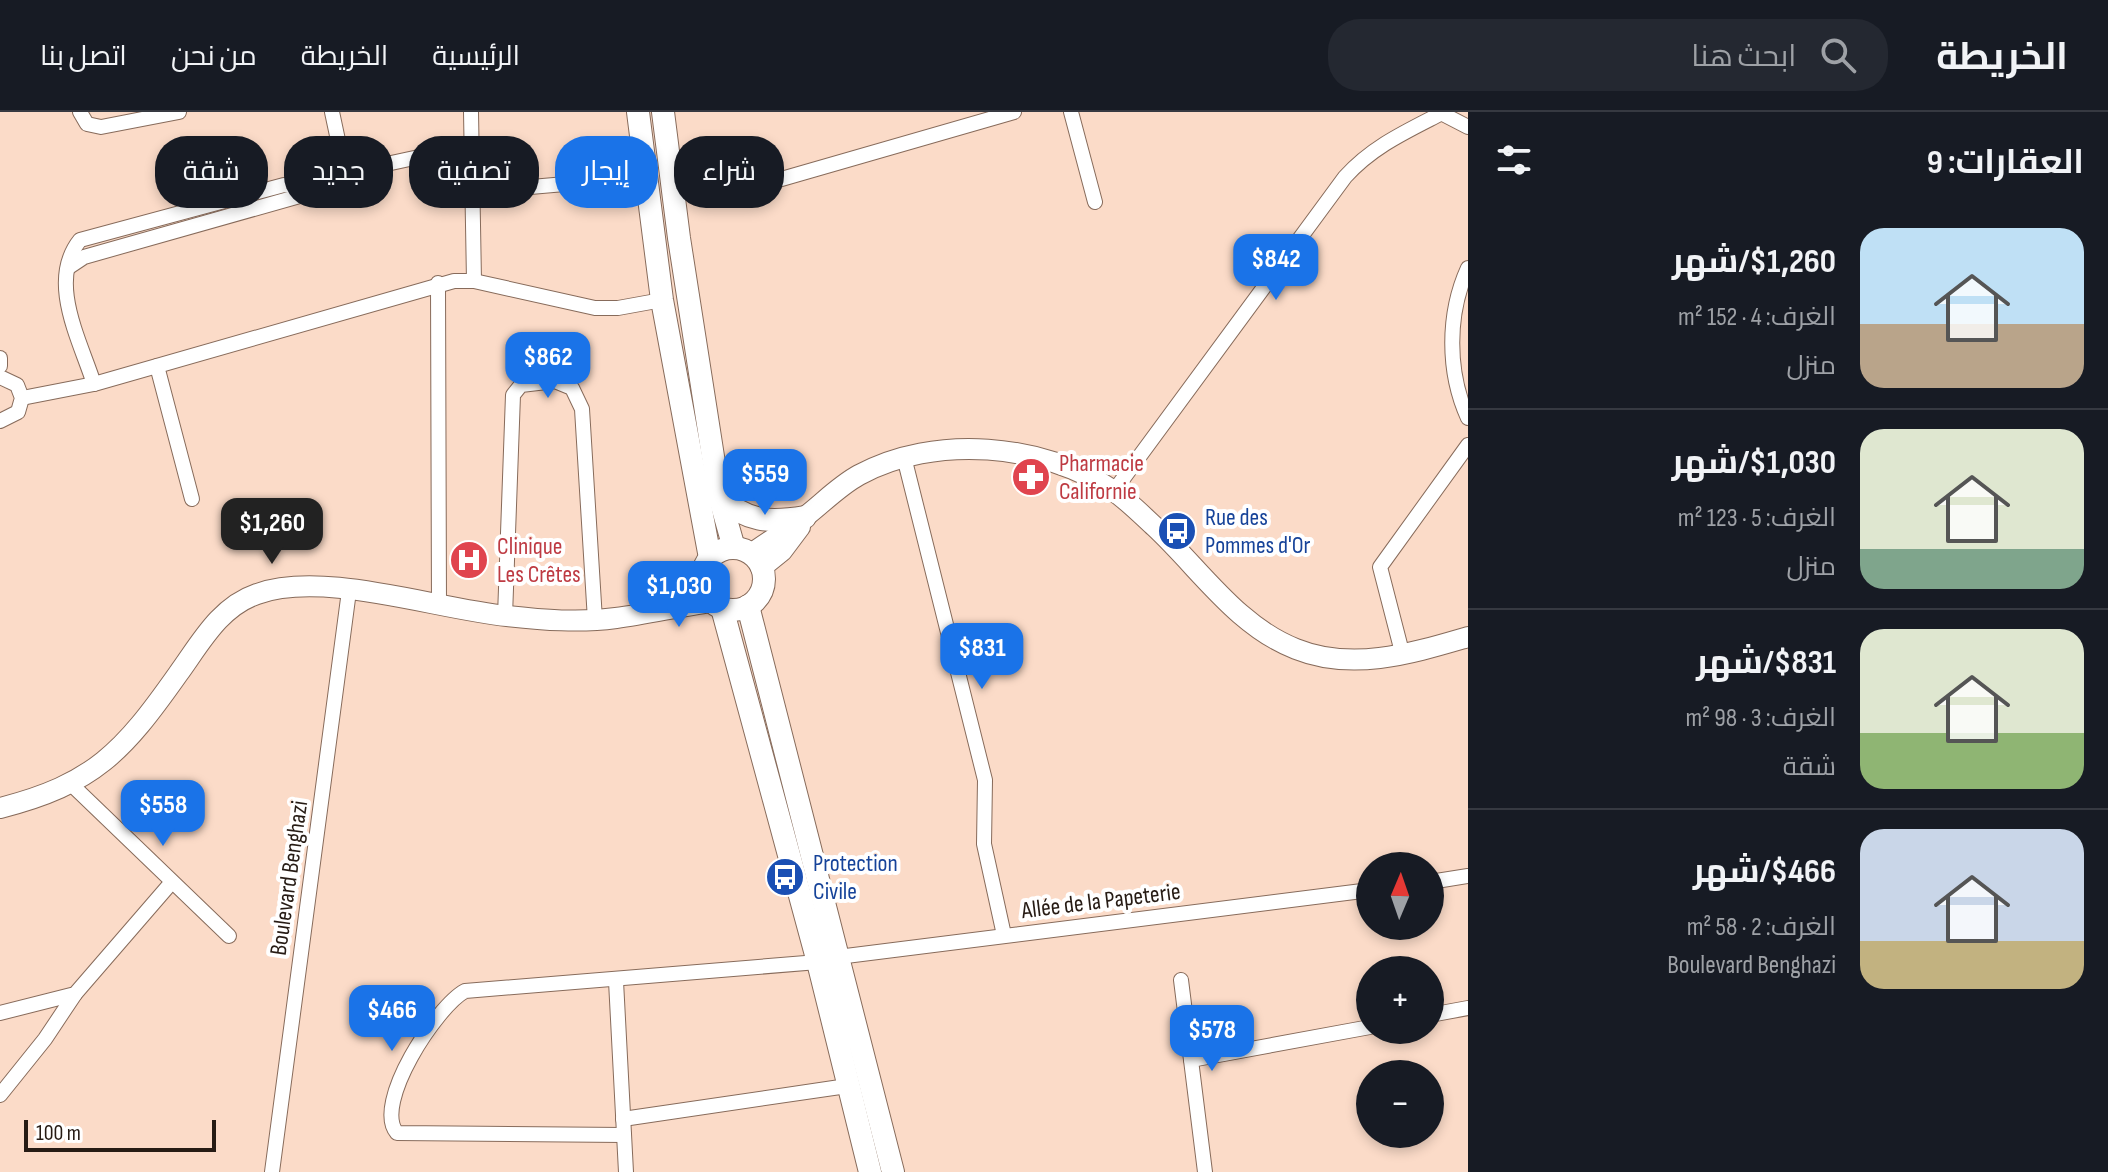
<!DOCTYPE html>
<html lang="ar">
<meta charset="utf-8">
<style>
body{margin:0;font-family:"Sofia Sans Condensed",Cairo,sans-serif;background:#242831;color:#f1f3f6;direction:rtl;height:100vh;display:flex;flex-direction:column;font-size:30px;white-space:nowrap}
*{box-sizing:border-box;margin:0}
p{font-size:26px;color:#9ea1a6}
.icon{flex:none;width:44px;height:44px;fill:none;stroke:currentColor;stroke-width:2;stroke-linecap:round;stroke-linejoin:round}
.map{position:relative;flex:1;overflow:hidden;direction:ltr}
.sheet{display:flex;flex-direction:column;background:#171b24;width:640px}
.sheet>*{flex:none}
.banner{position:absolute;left:24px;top:24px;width:760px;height:72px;direction:rtl;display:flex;gap:16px}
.needle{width:52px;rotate:2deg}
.tools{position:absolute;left:1356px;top:740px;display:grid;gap:16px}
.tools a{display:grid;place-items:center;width:88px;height:88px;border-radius:50%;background:#171b24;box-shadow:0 4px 12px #0003;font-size:40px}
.scale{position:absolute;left:24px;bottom:20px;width:192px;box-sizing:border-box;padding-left:8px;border:4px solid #261b14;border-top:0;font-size:22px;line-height:28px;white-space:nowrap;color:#261b14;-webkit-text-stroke:6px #fff;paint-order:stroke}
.price{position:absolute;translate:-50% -68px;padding:0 18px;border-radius:16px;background:#1a73e8;color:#fff;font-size:26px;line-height:52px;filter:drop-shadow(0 2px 4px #0008)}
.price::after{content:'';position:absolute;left:50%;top:48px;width:24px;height:18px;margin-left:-12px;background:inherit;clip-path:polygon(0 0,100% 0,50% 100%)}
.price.current{background:#222;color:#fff}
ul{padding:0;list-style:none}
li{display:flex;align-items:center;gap:24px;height:200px;padding:0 24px}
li+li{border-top:2px solid #363941}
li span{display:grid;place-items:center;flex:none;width:224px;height:160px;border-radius:24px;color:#555}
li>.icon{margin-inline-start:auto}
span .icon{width:96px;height:96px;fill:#fffc;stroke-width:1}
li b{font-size:34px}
h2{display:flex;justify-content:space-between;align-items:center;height:96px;padding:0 24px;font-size:34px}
.chip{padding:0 28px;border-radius:32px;background:#171b24;box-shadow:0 4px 12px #0003;font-size:28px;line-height:72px}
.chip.current{background:#1a73e8;color:#fff}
header{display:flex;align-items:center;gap:48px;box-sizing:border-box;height:112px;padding:0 40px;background:#171b24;border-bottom:2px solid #363941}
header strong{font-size:38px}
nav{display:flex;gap:44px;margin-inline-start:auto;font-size:28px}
.search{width:560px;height:72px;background:#242831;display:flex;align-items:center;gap:20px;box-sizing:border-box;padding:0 28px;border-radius:32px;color:#9ea1a6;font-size:30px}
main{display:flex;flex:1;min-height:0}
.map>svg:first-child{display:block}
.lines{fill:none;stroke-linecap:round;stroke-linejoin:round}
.minor-casing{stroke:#876b5b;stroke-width:16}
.secondary-casing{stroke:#876b5b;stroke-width:22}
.primary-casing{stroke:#876b5b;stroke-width:24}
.minor{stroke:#fff;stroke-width:14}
.secondary{stroke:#fff;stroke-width:20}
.primary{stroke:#fff;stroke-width:22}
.labels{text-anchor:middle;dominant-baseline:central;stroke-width:8;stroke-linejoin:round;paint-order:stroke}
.health-label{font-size:24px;fill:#be3a42;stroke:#fff;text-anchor:start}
.transit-label{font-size:24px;fill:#164399;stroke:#fff;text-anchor:start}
.street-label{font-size:24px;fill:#261b14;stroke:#fff}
</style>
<header>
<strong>الخريطة</strong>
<div class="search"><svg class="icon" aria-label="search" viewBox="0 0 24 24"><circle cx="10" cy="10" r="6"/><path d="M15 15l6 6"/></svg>ابحث هنا</div>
<nav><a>الرئيسية</a><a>الخريطة</a><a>من نحن</a><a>اتصل بنا</a></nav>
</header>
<main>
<section class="sheet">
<h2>العقارات: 9<svg class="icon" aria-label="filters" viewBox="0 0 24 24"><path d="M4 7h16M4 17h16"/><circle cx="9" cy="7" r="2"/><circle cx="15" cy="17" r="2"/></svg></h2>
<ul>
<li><span style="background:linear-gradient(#bfe0f5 60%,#b9a48a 0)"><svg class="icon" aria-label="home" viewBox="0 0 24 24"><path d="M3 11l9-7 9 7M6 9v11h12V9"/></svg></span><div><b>$1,260/شهر</b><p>الغرف: 4 · 152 m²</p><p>منزل</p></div></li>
<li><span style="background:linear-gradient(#dfe7d0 75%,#7fa58c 0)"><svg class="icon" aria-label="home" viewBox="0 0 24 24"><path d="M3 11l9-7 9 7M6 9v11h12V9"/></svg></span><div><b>$1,030/شهر</b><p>الغرف: 5 · 123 m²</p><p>منزل</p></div></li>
<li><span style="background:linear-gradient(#dfe7d0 65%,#8fb573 0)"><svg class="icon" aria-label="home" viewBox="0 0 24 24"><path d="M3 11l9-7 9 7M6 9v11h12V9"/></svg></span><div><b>$831/شهر</b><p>الغرف: 3 · 98 m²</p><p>شقة</p></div></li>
<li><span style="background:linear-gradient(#c9d6e8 70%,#c2b280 0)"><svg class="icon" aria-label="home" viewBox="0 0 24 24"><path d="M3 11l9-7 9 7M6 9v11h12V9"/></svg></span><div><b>$466/شهر</b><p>الغرف: 2 · 58 m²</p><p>Boulevard Benghazi</p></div></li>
</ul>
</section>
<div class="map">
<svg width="1468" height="1060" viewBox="0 0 1468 1060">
<rect width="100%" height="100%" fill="#fbdbc8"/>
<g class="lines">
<defs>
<g id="minor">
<polyline points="80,0 87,12 101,15 179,0"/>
<polyline points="471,0 474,169"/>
<polyline points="1071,0 1095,90"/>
<polyline points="1439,0 1468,15"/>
<polyline points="345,61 428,43 472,43"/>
<polyline points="778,68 1014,0"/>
<polyline points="473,80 645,65"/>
<polyline points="69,155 84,145 342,72 345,61 332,0"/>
<path d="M 1468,156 C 1447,202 1447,260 1468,306"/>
<polyline points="438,171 439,494"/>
<polyline points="0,246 0,254"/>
<polyline points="157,254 192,387"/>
<polyline points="0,265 17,273 22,286 18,300 0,309"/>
<path d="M 94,272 C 80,228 47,169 80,128 L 284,73 L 320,77"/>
<polyline points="22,286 94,272 454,169 474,169 595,196 618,196 662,188"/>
<polyline points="904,345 985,668 984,732 1004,823"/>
<path d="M 1114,379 L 1345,65 C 1372,35 1405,20 1440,2"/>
<polyline points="505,504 513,283 521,273 555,269 572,276 582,297 595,508"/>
<polyline points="1403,544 1380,455 1468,333"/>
<polyline points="72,673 229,824"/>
<polyline points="1430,770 1468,764"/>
<polyline points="838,845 1370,778"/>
<polyline points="1181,868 1205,1060"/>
<polyline points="616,869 626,1060"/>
<polyline points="0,901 75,882 171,771"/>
<polyline points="1430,903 1468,896"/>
<polyline points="1191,948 1370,915"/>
<polyline points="0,983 45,927 75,882"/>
<polyline points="623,1007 847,974"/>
<path d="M 624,1023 L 397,1021 C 372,992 437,894 465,879 L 818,850"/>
<polyline points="272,1060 349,479"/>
</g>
<g id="secondary">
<path d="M 751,442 C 769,429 788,418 806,404 C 824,390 839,374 859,363 C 934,322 1043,331 1114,379 C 1128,389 1142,403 1155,415 C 1200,457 1237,514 1296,537 C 1353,560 1413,541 1468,525"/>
<polyline points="761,456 782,439 800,415"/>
<polyline points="653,494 702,466"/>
<path d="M 0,696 C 94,672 123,640 178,562 C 200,532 219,495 257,482 C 323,458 436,497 507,504 C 543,508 580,511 616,506 C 648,502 680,494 711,490"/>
</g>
<g id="primary">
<polyline points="638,0 662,188 710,446"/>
<polyline points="663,0 679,126 719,383 734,436"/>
<path d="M 719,384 C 746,410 769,411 805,405"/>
<circle cx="733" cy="467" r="31"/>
<polyline points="748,494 893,1060"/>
<polyline points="722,496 818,850 870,1060"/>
</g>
</defs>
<use href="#minor" class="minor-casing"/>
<use href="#secondary" class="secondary-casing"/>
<use href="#primary" class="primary-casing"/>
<use href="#minor" class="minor"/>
<use href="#secondary" class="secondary"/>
<use href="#primary" class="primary"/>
</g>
<defs>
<symbol id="pharmacy-disc" viewBox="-11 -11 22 22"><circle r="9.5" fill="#e0444e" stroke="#fff"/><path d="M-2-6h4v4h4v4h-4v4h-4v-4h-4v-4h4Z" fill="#fff"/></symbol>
<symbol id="bus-disc" viewBox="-11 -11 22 22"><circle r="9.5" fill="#1a4fb4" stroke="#fff"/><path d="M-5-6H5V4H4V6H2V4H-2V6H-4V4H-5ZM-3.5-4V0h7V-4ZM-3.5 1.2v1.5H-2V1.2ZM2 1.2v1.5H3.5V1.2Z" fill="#fff"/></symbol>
<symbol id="hospital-disc" viewBox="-11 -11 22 22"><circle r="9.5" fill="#e0444e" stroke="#fff"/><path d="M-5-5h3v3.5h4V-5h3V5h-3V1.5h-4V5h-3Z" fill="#fff"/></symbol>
</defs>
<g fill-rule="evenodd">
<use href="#pharmacy-disc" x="1009" y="343" width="44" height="44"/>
<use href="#bus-disc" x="1155" y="397" width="44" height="44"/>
<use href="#hospital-disc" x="447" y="426" width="44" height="44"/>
<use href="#bus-disc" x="763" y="743" width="44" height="44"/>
</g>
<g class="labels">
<g class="health-label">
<text x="1059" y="351">Pharmacie<tspan x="1059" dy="28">Californie</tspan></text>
<text x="497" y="434">Clinique<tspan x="497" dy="28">Les Crêtes</tspan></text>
</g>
<g class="transit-label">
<text x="1205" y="405">Rue des<tspan x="1205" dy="28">Pommes d'Or</tspan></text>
<text x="813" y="751">Protection<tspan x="813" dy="28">Civile</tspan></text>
</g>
<g class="street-label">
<text transform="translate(289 766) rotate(-82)">Boulevard Benghazi</text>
<text transform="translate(1101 789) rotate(-7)">Allée de la Papeterie</text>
</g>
</g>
</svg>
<div class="tools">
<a><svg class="needle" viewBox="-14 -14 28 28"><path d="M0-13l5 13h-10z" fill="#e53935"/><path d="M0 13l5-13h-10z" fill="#9ea1a6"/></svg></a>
<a>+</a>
<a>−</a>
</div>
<div class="scale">100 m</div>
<b class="price" style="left:1276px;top:190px">$842</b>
<b class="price" style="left:548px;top:288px">$862</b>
<b class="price" style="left:765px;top:405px">$559</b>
<b class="price current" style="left:272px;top:454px">$1,260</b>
<b class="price" style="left:679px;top:517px">$1,030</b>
<b class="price" style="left:982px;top:579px">$831</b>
<b class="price" style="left:163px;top:736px">$558</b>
<b class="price" style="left:392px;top:941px">$466</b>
<b class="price" style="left:1212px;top:961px">$578</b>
<div class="banner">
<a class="chip">شراء</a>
<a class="chip current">إيجار</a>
<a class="chip">تصفية</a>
<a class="chip">جديد</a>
<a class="chip">شقة</a>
</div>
</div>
</main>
